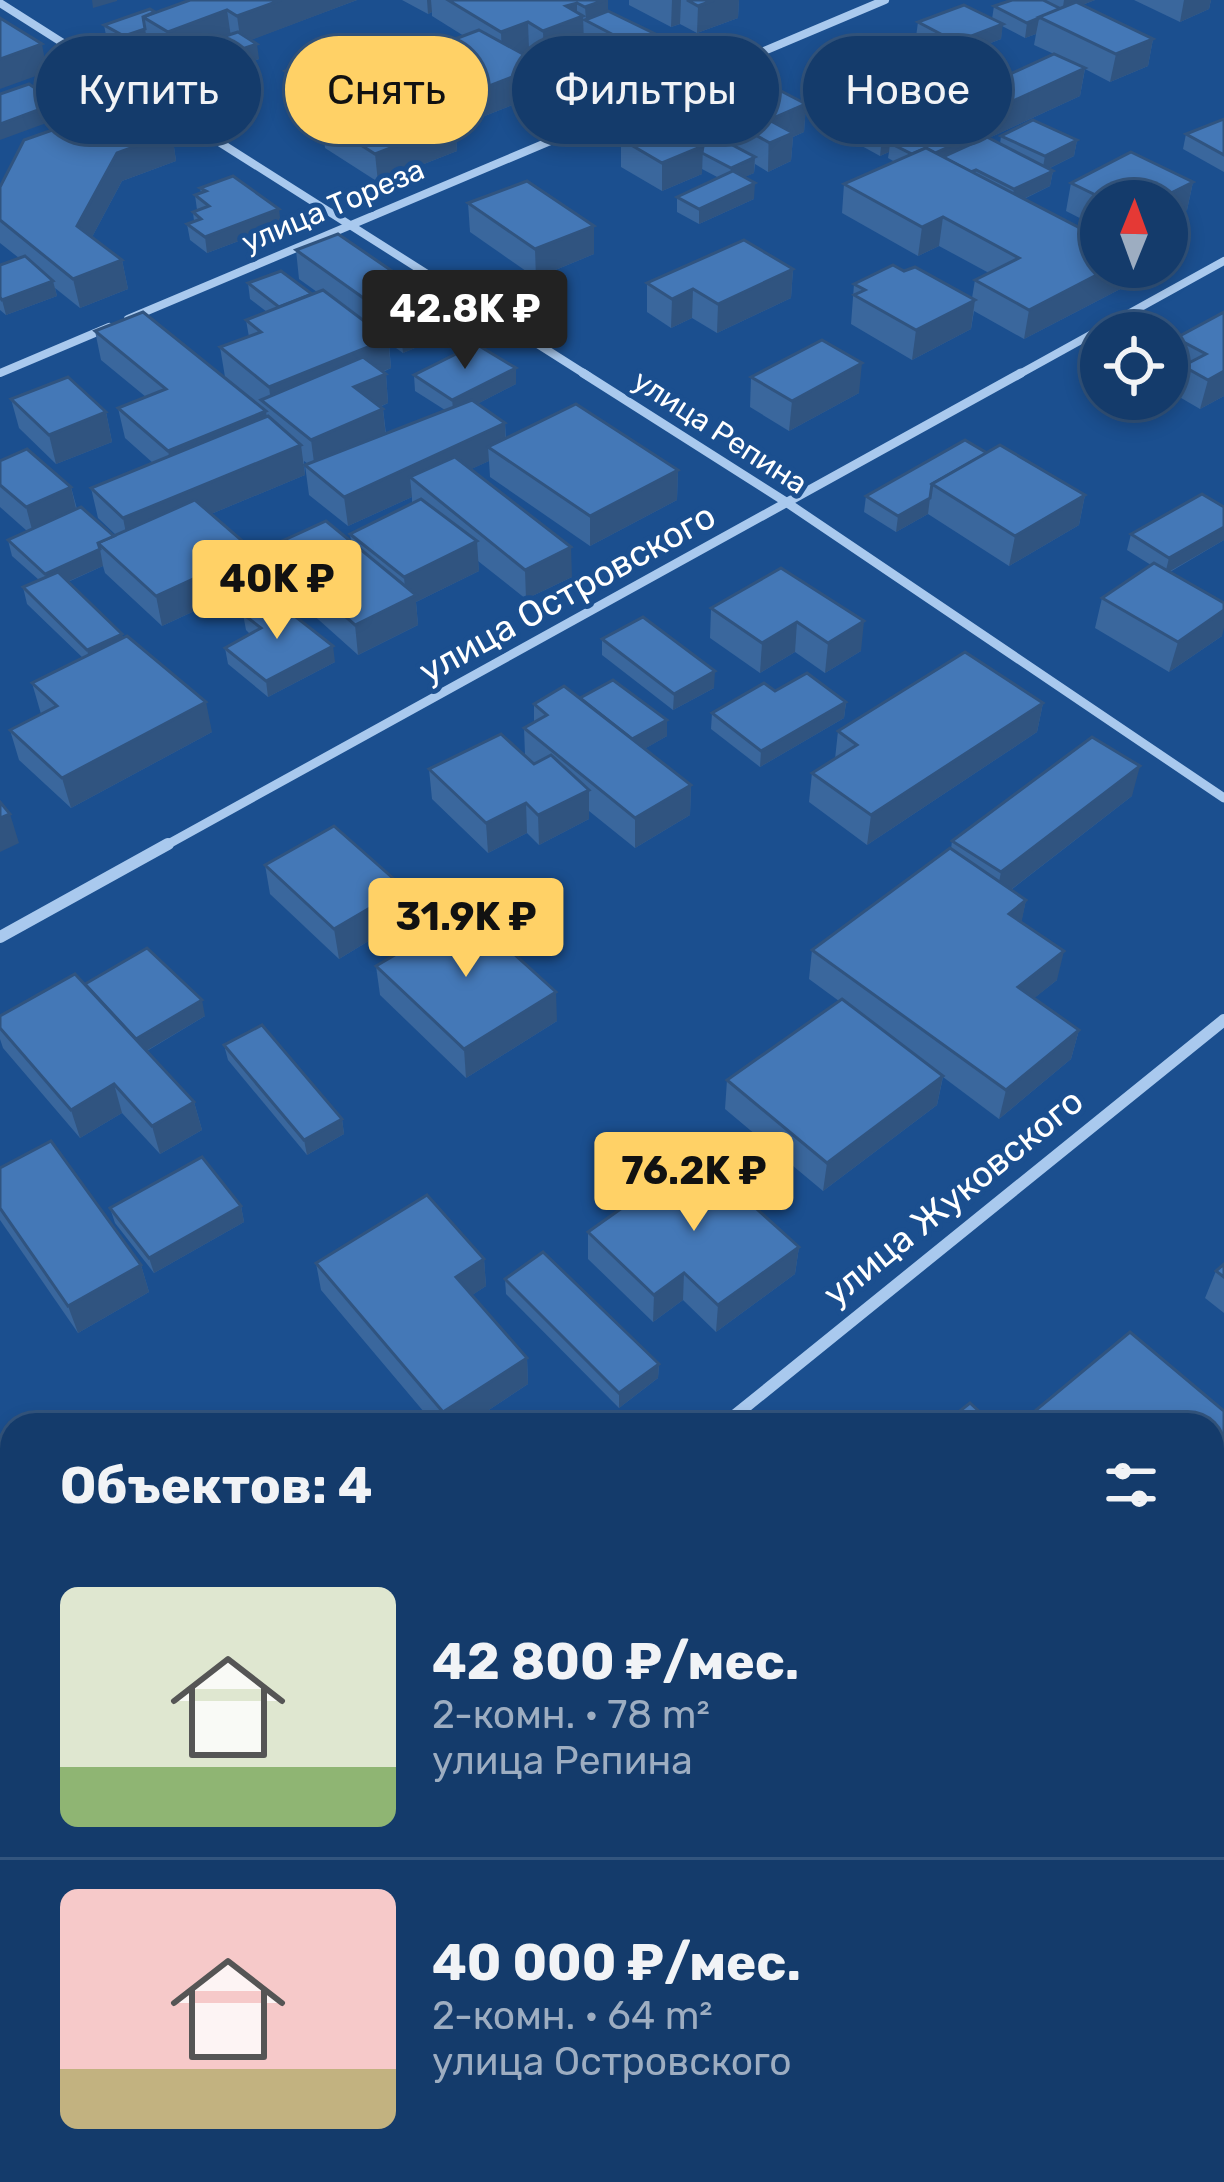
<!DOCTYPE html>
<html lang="ru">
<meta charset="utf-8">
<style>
body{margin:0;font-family:Rubik,sans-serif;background:#214673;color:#f1f3f6;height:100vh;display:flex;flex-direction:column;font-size:45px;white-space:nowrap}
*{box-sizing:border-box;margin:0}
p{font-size:39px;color:#9dadc1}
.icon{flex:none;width:66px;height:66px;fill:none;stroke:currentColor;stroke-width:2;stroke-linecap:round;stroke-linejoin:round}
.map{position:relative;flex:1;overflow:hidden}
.panel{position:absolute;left:0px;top:1413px;width:1224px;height:771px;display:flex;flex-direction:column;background:#143b6b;border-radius:36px 36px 0 0;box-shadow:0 6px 18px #0003,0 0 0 3px #33557e}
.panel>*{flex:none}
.hud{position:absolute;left:36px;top:36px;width:1152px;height:108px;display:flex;gap:24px}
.needle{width:78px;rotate:1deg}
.controls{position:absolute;left:1080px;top:180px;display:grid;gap:24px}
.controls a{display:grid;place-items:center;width:108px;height:108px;border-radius:50%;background:#143b6b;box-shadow:0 6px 18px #0003,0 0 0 3px #33557e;font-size:60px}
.price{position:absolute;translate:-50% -102px;padding:0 27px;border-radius:12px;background:#ffd166;color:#111;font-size:39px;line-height:78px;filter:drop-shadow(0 3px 6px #0008)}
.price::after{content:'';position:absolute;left:50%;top:72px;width:36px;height:27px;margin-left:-18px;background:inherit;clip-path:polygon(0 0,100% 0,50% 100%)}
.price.selected{background:#222;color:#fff}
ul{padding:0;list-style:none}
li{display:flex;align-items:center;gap:36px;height:300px;padding:0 60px}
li+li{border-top:3px solid #33557e}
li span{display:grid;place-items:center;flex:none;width:336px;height:240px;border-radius:18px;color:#555}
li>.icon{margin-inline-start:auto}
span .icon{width:144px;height:144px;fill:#fffc;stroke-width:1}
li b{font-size:51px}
h2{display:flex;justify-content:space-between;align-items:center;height:144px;padding:0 60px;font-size:51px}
.tag{padding:0 42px;border-radius:54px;background:#143b6b;box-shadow:0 6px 18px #0003,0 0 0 3px #33557e;font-size:42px;line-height:108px}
.tag.selected{background:#ffd166;color:#111}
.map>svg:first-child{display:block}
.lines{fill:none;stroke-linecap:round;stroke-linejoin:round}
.street-far3{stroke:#a9c9ee;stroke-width:8}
.street-far2{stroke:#a9c9ee;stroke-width:9}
.street-far1{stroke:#a9c9ee;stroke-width:12}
.street{stroke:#a9c9ee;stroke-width:15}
.wall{fill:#3a679d}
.shaded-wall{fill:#305480}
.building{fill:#4478b7;stroke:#305480;stroke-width:3}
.labels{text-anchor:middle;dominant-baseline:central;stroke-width:10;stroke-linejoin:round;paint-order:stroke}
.far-street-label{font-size:30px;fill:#fff;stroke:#1b4f8f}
.street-label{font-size:36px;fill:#fff;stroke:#1b4f8f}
</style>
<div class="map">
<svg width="1224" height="2182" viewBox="0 0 1224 2182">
<rect width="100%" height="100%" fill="#1b4f8f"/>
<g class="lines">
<g class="street-far3">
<polyline points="0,3 588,376"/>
<polyline points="128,319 885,0"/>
<polyline points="0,373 109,327"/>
<polyline points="1016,376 1224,261"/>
</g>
<g class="street-far2">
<polyline points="583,373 786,502 1224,798"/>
<polyline points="163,847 1021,373"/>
</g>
<g class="street-far1">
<polyline points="0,937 168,844"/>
<polyline points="723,1425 1224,1020"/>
</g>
<polyline class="street" points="0,2009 12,1999"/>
</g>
<g class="wall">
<polygon points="190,0 357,0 250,40 259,59 205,77 188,64 186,54 173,59 148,44 126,51 107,40 104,25 155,12"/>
<polygon points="402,0 608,0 608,11 678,45 677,60 617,85 591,72 591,57 611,49 583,33 584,43 544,58 529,50 521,53 543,93 472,121 424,93 425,105 455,123 457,151 378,182 325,148 322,120 323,120 289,98 285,71 408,69 407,57 464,36 432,16 432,12 428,14"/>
<polygon points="629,0 739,0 738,18 697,33 680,24 671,27 629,5"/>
<polygon points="1012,0 1095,0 1082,5 1153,39 1148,66 1110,82 1085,69 1080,96 989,138 1000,144 1001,136 1077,140 1074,156 1048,169 1053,171 1050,186 1024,199 1128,285 1024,339 974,311 971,329 912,360 851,324 854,284 904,271 972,298 975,280 989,273 939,246 918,256 842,213 844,184 895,162 888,158 889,152 880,156 820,123 822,95 913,87 914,75 1010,74 1054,54 1034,45 1036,34 1025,38 1002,26 1001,39 954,57 916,37 918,22 992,19 994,6"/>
<polygon points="1134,0 1211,0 1209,9 1180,22"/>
<polygon points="806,104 804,132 793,137 791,161 768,172 755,164 754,173 744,177 754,199 699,224 677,212 677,197 719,178 702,169 702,174 662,191 621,167 621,139 672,129 700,128 701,105"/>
<polygon points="1224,119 1224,172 1183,149 1186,134"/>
<polygon points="172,133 176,161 122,181 92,237 122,260 128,289 80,308 55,288 57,296 6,315 0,310 0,265 19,258 0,243 0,187"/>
<polygon points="1193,182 1187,210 1167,220 1167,201 1101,201 1101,229 1066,211 1071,183"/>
<polygon points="200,188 281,225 207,253 190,240 187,224 194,221 193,212 197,210 195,195 201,193"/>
<polygon points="468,203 594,226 594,254 536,278 470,232"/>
<polygon points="296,250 445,335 403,353 389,343 391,368 383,372 386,374 388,403 380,407 383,409 386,434 445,410 415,391 414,375 516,368 516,384 477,404 505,423 506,439 678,470 677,500 590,546 490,477 489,461 471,469 572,577 526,599 478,561 479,571 416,602 418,625 358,655 272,578 267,548 351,541 350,534 412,504 412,497 348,526 309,495 305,465 308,464 304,461 305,475 211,514 254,551 259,581 162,626 105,573 103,566 68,582 123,637 212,732 71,808 19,760 10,730 41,714 32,683 83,658 27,604 23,587 39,580 12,556 8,540 27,531 0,507 0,461 71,487 77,509 114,536 116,535 98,518 91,488 153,463 125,438 118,408 146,397 101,360 95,331 262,407 225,377 220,347 249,337 246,320 267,312 250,299 248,283 312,294 317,292 299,279"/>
<polygon points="793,269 791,298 717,333 692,318 671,328 647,312 647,283"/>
<polygon points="1224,312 1224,396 1200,409 1176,395 1181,374 1169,367 1176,338"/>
<polygon points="751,377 859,393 789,431 750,407"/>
<polygon points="11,399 106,412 112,442 56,464 19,428"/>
<polygon points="987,453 1085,495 1079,525 1009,566 928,514 896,532 864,512 866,496"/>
<polygon points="1224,507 1224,540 1170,572 1222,636 1169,672 1095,628 1102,598 1151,565 1127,550 1131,534"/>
<polygon points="781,568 861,651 825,673 795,652 760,673 710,638 711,608"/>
<polygon points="243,614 335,662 268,697 228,664 225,648 250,634 246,630"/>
<polygon points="602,639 714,688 673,710 602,655"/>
<polygon points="580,698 667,736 644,749 691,785 690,815 635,848 589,811 589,819 539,845 527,833 488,853 432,799 429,769 525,755 524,728 534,722 534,704"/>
<polygon points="846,702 844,718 760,767 711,729 712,713"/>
<polygon points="1043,703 1037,732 867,845 809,802 812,773 835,759 838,731"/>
<polygon points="1132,796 1011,890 1026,900 1021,922 1057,980 1034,998 1079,1030 1071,1059 999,1119 943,1077 937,1105 823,1191 725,1109 727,1080 839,1001 809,979 812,950 951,849 952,841"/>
<polygon points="265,865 408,917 339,959 270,894"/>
<polygon points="376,966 557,1021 466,1078 380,995"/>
<polygon points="85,984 205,1016 147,1051 194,1102 202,1130 160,1154 122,1113 80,1138 3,1048 0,1039 0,1016"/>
<polygon points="224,1045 342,1119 344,1134 307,1155 228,1060"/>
<polygon points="0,1168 141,1265 149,1292 78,1333 0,1220"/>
<polygon points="241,1206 244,1222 154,1273 115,1223 110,1208"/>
<polygon points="588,1232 799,1247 795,1274 716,1332 683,1300 653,1322 588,1259"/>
<polygon points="484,1259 486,1286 472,1295 527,1358 528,1384 466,1425 435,1425 321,1290 316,1263"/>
<polygon points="1224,1264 1224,1313 1205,1298 1216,1271"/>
<polygon points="505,1279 659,1364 658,1378 619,1408 506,1294"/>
<polygon points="1036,1410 1224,1411 1224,1566 1212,1555 1212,1425 1032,1425"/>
<polygon points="1212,1584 1224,1595 1224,1714 1212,1703"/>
</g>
<g class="shaded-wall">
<polygon points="92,0 117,0 117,1 93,8"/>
<polygon points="281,0 357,0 241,44 237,16"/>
<polygon points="427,0 431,0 432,12 428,14"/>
<polygon points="605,0 608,0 608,26 586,20 585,7"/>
<polygon points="672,0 681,0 680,24 671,27"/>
<polygon points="714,0 739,0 738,18 697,33 698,6"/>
<polygon points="1064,0 1095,0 1062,13"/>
<polygon points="1184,0 1211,0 1209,9 1180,22"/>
<polygon points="577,3 577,18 583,16 584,43 544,58 543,31 566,6"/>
<polygon points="227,10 231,37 185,49 186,54 173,59 168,32"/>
<polygon points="1039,19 1036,34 1025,38 1027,23"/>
<polygon points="528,22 529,50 502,60 501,32"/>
<polygon points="1003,24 1001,39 954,57 956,42"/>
<polygon points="145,29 148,44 126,51 124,36"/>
<polygon points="1153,39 1148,66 1110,82 1116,54"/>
<polygon points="42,44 47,72 0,89 0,59"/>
<polygon points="257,44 259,59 205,77 203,62"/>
<polygon points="678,45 677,60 617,85 617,70"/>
<polygon points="543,65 543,93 472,121 471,93"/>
<polygon points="1085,68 1080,96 987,139 919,175 921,159 987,130 989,112"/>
<polygon points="423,78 425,105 349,135 346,107"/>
<polygon points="942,102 939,130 890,143 889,152 880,156 883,127"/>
<polygon points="57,103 60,118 0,140 0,124"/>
<polygon points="806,104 804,132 793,137 791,161 768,172 769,120"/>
<polygon points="455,123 457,151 378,182 375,154"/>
<polygon points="172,133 176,161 122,181 83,254 77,226 117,153"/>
<polygon points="1077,140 1074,156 1042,172 1045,156"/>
<polygon points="703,146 702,174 662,191 662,163"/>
<polygon points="755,157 754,173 730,184 731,168"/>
<polygon points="1053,171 1050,186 1011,205 1014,189"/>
<polygon points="1193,182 1187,210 1167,220 1167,201 1155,201"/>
<polygon points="755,183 754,199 699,224 699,209"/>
<polygon points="279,209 281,225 207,253 205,237"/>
<polygon points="943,217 939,246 918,256 922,227"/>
<polygon points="594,226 594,254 536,278 535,249"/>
<polygon points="122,260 128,289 80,308 73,279"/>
<polygon points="1112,267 1131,267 1128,285 1024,339 1029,310"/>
<polygon points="793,269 791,298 717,333 718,304"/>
<polygon points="53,281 57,296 6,315 2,300"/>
<polygon points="693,289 692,318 671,328 672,299"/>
<polygon points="975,300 971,329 912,360 916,330"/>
<polygon points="443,306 445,335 403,353 400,324"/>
<polygon points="388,339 391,368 279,415 272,410 269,387"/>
<polygon points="862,363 859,393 789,431 792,401"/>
<polygon points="516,368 516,384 454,416 452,400"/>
<polygon points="1224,371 1224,396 1200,409 1208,380"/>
<polygon points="386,374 388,403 357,417 354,387"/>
<polygon points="383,409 386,438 315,470 311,440"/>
<polygon points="266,411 270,440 174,481 168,451"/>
<polygon points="106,412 112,442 56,464 49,435"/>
<polygon points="505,423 506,453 488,447 489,461 426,490 410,477 412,497 348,526 344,497"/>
<polygon points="301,445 305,475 129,548 123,518"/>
<polygon points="678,470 677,500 590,546 590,516"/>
<polygon points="71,487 78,517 34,537 26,507"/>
<polygon points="1085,495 1079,525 1009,566 1015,536"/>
<polygon points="930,498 928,514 896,532 898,516"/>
<polygon points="1224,527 1224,540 1165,574 1169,558"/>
<polygon points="477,541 479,571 416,602 418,625 358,655 355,625 406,600 404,577"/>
<polygon points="571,547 572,577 526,599 525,570"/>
<polygon points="100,549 103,566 49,590 45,574"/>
<polygon points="254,551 259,581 162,626 156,596"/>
<polygon points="1224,610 1224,628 1222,636 1169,672 1178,642"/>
<polygon points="864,621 861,651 825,673 828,643"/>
<polygon points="797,622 795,652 760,673 762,643"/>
<polygon points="122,634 126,650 91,666 87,650"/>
<polygon points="333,646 335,662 268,697 266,681"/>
<polygon points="715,671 714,688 673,710 674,694"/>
<polygon points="206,702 212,732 71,808 62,778"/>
<polygon points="846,702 844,718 760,767 761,751"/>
<polygon points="1043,703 1037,732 867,845 871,815"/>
<polygon points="667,720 667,736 627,759 627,742"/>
<polygon points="1140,766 1132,796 995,902 1001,872"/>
<polygon points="691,785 690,815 635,848 635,818"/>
<polygon points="589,790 589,819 539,845 538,815"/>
<polygon points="526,803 527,833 488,853 486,823"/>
<polygon points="10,814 19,843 0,852 0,818"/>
<polygon points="404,888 408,917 339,959 334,929"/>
<polygon points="1026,900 1020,930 1009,914"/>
<polygon points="1064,951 1057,980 1012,1016 1018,987"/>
<polygon points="556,992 557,1021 466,1078 464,1049"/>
<polygon points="202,1000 205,1016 136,1057 132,1042"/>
<polygon points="1079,1030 1071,1059 999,1119 1006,1090"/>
<polygon points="943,1076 937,1105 823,1191 827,1163"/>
<polygon points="114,1084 122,1113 80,1138 71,1110"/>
<polygon points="194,1102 202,1130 160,1154 152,1126"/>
<polygon points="342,1119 344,1134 307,1155 304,1140"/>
<polygon points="241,1206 244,1222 154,1273 149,1258"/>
<polygon points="799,1247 795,1274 716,1332 718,1305"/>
<polygon points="484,1259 486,1286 459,1304 456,1277"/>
<polygon points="141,1265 149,1292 78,1333 68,1306"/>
<polygon points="684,1273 683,1300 653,1322 654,1295"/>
<polygon points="527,1358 528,1384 466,1425 445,1425 443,1412"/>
<polygon points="659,1364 658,1378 619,1408 619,1393"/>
<polygon points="0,1738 6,1749 0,1754"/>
</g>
<g class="building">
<polygon points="190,0 281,0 237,16 227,10 168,32 143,17"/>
<polygon points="448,0 605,0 585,7 577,3 566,6 583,16 543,31 528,22 501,32"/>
<polygon points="687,0 714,0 698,6"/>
<polygon points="1012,0 1043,0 1061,9 1027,23 994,6"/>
<polygon points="1076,2 1153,39 1116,54 1039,17"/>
<polygon points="964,5 1003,24 956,42 918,22"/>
<polygon points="150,9 155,12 143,17 145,29 124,36 104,25"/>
<polygon points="608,11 678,45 617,70 591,57 627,42 585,20"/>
<polygon points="0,18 42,44 0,59"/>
<polygon points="479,30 543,65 471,93 407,57"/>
<polygon points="238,32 257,44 203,62 185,49"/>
<polygon points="361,42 423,78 346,107 285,71"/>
<polygon points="966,52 1010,74 1054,54 1085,68 989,112 914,75"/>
<polygon points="881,71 942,102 883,127 822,95"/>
<polygon points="762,81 806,104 769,120 793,133 770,143 701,105"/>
<polygon points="29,84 57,103 0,124 0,94"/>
<polygon points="400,90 455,123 375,154 322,120"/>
<polygon points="129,103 172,133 117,153 77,226 122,260 73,279 0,220 0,187 24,140"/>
<polygon points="957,113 988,129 935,153 926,148 912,154 890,143"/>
<polygon points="1224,119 1224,155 1186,134"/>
<polygon points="1033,120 1077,140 1045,156 1001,136"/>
<polygon points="689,122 755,157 731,168 702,153 703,146 672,129"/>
<polygon points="661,123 703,146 662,163 621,139"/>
<polygon points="987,137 1053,171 1014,189 976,170 971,172 943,157"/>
<polygon points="926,148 1101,239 1101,267 1112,267 1029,310 975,280 1019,258 943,217 922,227 844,184"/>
<polygon points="1131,152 1193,182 1155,201 1108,201 1071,183"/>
<polygon points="733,171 755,183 699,209 677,197"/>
<polygon points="233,176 279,209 205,237 187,224 201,219 193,212 209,206 195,195 206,191 200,188"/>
<polygon points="527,181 594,226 535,249 468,203"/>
<polygon points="338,234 443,306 400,324 296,250"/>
<polygon points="744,240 793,269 718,304 693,289 672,299 647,283"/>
<polygon points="25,256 53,281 2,300 0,297 0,265"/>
<polygon points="893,265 904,271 915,267 975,300 916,330 854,295 865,290 854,284"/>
<polygon points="281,271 312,294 279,307 248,283"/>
<polygon points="323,290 388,339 269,387 220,347 261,332 246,320"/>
<polygon points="143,312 266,411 168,451 118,408 166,389 95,331"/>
<polygon points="1224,312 1224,371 1208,380 1183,366 1206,354 1176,338"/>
<polygon points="822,340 862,363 792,401 751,377"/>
<polygon points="476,344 516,368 452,400 414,375"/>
<polygon points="363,357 386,374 354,387 383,409 311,440 261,400"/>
<polygon points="68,377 106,412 49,435 11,399"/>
<polygon points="472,400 505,423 344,497 305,465"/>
<polygon points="576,404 678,470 590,516 488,447"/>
<polygon points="268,416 301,445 123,518 91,488"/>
<polygon points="965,440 987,453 932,484 930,498 898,516 866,496"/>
<polygon points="1000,445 1085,495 1015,536 932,484"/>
<polygon points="27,449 71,487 26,507 0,485 0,461"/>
<polygon points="455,457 571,547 525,570 410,477"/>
<polygon points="1202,494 1224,507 1224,527 1169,558 1131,534"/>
<polygon points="421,499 477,541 404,577 350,534"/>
<polygon points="195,500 254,551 156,596 98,543"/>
<polygon points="81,507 114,536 98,543 100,549 45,574 8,540"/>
<polygon points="326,521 416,595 355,625 267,548"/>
<polygon points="1154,563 1224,603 1224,610 1178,642 1102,598"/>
<polygon points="781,568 864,621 828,643 797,622 762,643 711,608"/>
<polygon points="58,572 122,634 87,650 23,587"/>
<polygon points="273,599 333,646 266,681 225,648 261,628 243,614"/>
<polygon points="643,617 715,671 674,694 602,639"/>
<polygon points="127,636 206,702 62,778 10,730 57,706 32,683"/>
<polygon points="965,652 1043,703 871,815 812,773 857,745 838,731"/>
<polygon points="807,673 846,702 761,751 712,713 764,683 775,691"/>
<polygon points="613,680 667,720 632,739 580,698"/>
<polygon points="564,686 691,785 635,818 524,728 547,715 534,704"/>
<polygon points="501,734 534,764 551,755 589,790 538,815 526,803 486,823 429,769"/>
<polygon points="1092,737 1140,766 1001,872 952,841"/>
<polygon points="0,802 10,814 0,818"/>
<polygon points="334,826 404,888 334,929 265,865"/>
<polygon points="950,848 1026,900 1009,914 1064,951 1018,987 1079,1030 1006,1090 812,950"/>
<polygon points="468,912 556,992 464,1049 376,966"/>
<polygon points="147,948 202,1000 136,1039 85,984"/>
<polygon points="75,974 194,1102 152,1126 114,1084 71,1110 0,1028 0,1016"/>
<polygon points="842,999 943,1076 827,1163 727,1080"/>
<polygon points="262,1025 342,1119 304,1140 224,1045"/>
<polygon points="51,1141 141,1265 68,1306 0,1208 0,1168"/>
<polygon points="697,1155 799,1247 718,1305 684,1273 654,1295 588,1232"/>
<polygon points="202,1157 241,1206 149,1258 110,1208"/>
<polygon points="427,1195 484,1259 456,1277 527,1358 443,1412 316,1263"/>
<polygon points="543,1252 659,1364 619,1393 505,1279"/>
<polygon points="1224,1264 1224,1277 1216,1271"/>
<polygon points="1130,1332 1224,1411 1224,1530 1218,1525 1212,1531 1212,1425 1052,1425 1036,1410"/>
<polygon points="970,1403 994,1425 942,1425"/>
<polygon points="1212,1584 1224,1595 1224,1679 1212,1669"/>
<polygon points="290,2172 480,2172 488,2182 297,2182"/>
</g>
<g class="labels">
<g class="far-street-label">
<text transform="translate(333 206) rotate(-23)">улица Тореза</text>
<text transform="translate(720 432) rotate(33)">улица Репина</text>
</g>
<g class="street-label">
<text transform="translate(567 593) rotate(-29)">улица Островского</text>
<text transform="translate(953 1197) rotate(-39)">улица Жуковского</text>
</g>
</g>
</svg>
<div class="controls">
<a><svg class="needle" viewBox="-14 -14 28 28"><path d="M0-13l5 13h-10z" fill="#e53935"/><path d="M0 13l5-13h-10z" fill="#9dadc1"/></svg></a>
<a><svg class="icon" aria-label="locate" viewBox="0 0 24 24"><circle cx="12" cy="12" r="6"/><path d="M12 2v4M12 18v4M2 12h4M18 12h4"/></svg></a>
</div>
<b class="price selected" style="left:465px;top:372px">42.8K ₽</b>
<b class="price" style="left:277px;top:642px">40K ₽</b>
<b class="price" style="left:466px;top:980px">31.9K ₽</b>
<b class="price" style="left:694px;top:1234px">76.2K ₽</b>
<div class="hud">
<a class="tag">Купить</a>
<a class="tag selected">Снять</a>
<a class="tag">Фильтры</a>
<a class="tag">Новое</a>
</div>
<section class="panel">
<h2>Объектов: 4<svg class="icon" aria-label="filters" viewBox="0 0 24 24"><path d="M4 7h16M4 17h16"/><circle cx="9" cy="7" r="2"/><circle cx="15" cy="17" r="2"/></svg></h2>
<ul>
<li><span style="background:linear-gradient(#dfe7d0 75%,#8fb573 0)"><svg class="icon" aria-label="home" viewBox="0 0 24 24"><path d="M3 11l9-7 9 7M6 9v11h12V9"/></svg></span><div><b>42 800 ₽/мес.</b><p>2-комн. · 78 m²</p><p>улица Репина</p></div></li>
<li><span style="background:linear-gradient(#f6c9c9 75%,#c2b280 0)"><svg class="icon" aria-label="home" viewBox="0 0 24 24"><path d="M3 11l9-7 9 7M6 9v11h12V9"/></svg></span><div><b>40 000 ₽/мес.</b><p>2-комн. · 64 m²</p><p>улица Островского</p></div></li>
</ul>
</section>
</div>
